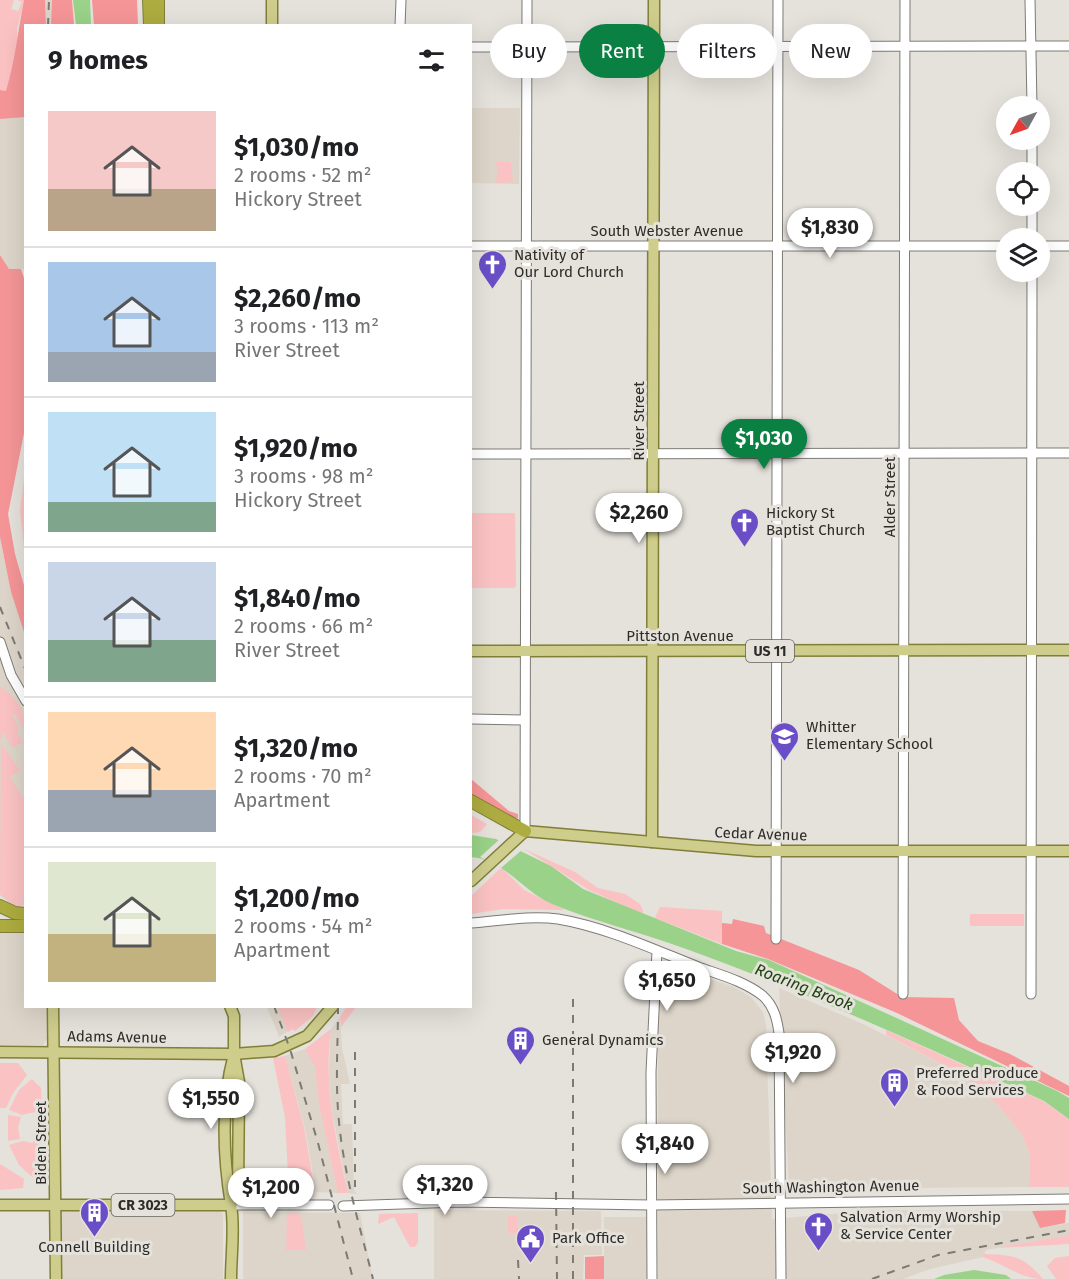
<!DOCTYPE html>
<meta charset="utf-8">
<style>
body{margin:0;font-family:"Fira Sans",sans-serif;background:#f2f2f2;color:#202124;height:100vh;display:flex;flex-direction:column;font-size:22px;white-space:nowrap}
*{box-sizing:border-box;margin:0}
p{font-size:20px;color:#757577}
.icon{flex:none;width:33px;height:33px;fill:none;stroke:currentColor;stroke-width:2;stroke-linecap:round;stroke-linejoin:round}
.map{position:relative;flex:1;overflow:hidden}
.panel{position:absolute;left:24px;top:24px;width:448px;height:984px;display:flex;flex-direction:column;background:#fff;border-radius:0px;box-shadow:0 6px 24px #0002}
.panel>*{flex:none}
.top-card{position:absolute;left:490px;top:24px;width:488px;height:54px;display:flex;gap:12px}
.needle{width:39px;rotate:230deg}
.buttons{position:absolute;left:996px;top:96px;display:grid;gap:12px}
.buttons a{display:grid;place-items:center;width:54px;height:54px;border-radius:50%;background:#fff;box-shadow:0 6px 24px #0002;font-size:30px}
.price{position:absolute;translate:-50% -51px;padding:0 14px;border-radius:21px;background:#fff;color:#222;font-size:20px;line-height:39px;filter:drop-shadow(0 2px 3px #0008)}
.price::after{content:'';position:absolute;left:50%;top:36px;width:18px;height:14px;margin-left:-9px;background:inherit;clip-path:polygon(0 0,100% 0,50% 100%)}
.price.on{background:#0b8043;color:#fff}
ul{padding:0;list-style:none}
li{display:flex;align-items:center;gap:18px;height:150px;padding:0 24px}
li+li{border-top:2px solid #e0e0e0}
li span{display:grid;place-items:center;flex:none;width:168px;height:120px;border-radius:0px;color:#555}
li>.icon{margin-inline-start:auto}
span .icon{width:72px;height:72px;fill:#fffc;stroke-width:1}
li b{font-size:26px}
h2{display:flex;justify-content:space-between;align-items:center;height:72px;padding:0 24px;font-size:26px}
.tag{padding:0 21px;border-radius:27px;background:#fff;box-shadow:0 6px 24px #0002;font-size:21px;line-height:54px}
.tag.on{background:#0b8043;color:#fff}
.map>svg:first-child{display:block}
.built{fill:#ddd5c9}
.green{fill:#fac2c2}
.forest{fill:#f59597}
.water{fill:#99d288}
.pier{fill:#e5e1db}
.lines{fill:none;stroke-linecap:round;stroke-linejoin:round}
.minor-casing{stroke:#7e7b75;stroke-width:11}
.major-casing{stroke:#807f38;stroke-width:13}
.highway-casing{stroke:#807f38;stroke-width:14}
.minor{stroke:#fff;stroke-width:9}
.major{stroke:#cecd8c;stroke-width:10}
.highway{stroke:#adac40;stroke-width:12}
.rail{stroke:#7c7a75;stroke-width:2;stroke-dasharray:8 8;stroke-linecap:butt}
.labels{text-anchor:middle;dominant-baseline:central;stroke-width:6;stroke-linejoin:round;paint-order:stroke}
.shield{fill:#e5e1db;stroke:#64625e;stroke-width:1.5}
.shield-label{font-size:14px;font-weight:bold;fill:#2d2c29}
.street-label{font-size:15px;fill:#2d2c29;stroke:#e5e1db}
.poi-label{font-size:15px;fill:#2d2c29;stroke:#e5e1db;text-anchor:start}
.water-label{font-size:16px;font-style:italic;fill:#204412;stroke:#e5e1db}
</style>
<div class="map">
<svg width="1069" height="1279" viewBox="0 0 1069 1279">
<rect width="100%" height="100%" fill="#e5e1db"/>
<g class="built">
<polygon points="45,0 52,0 51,25 46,25"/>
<polygon points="471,108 520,108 519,184 471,183"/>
<polygon points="3,117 25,117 25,269 9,269 0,255 0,119"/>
<polygon points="0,538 11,592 25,634 26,905 21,906 13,906 0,895"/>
<polygon points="0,933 25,933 26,1006 46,1007 47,1039 43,1045 0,1045"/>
<polygon points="658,961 734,987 751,997 763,1012 766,1025 772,1219 880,1210 1032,1211 1040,1228 1069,1223 1069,1235 986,1250 983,1257 930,1269 903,1279 658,1279"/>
<polygon points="779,988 865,1025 962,1074 997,1104 1021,1133 1030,1154 1029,1187 789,1189"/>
<polygon points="267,1007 313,1007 305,1019 279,1037"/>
<polygon points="340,1017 342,1048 350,1084 341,1084 343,1124 352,1124 354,1190 357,1194 348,1193 332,1111 329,1079 330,1037 331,1029"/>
<polygon points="305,1049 315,1067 319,1105 338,1193 316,1192 305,1128 285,1056"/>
<polygon points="63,1210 219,1210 223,1214 223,1279 60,1279 60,1212"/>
<polygon points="434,1210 601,1211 602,1255 584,1255 583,1279 434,1279"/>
<polygon points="243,1212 360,1213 373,1279 243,1279"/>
<polygon points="604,1217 647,1217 648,1279 604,1279"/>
</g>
<g class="green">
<polygon points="0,0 14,0 11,9 18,11 22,2 17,0 24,0 17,29 17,54 6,92 0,90"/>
<polygon points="495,162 511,162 513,182 496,183 498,168"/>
<polygon points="25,471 25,558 20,510"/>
<polygon points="471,513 515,513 516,586 514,588 471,588"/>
<path d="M 0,687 C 17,697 26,712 25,731 L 15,714 L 12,715 L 19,728 L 17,733 L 23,742 L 13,748 L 3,732 L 0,740 Z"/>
<path d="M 1,743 L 20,771 L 10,777 L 25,801 L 26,904 C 14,909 8,901 0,894 Z"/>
<polygon points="471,815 487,824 480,832 471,833"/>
<polygon points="524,849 575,872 598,888 625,894 640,904 643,911 642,914 589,890"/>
<polygon points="500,869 503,869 524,890 565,910 503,909 471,914 471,896"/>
<polygon points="660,907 722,911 722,944 655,918"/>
<rect x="970" y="914" width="54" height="12"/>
<polygon points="347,1006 356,1007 341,1027 340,1017"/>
<polygon points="278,1007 317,1007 313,1016 295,1031 292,1029 288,1032"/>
<path d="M 331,1029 C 323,1084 336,1140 348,1193 L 338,1193 L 319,1105 L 315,1067 L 305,1049 Z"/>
<polygon points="886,1030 1043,1101 1069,1119 1069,1187 1029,1187 1030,1154 1021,1133 997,1104 962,1074 886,1035"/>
<polygon points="285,1056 304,1127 315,1192 289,1193 285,1117 273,1058"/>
<polygon points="0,1063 18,1063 27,1075 13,1093 6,1108 0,1108"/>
<polygon points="32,1079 41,1088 42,1123 35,1112 22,1115 9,1110 19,1090"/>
<polygon points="8,1115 21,1117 18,1127 20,1139 8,1141"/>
<polygon points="40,1132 42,1170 32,1177 19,1165 9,1145 23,1141 32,1143"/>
<polygon points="0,1164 24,1179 23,1188 0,1190"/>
<polygon points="287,1213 299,1214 301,1217 306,1250 286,1250"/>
<polygon points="418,1213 418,1242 415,1247 410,1247 394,1217 378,1224 379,1214"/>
<polygon points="508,1216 517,1216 518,1233 508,1233"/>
<polygon points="1069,1235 1069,1244 996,1248"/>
<path d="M 984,1254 C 1014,1255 1023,1256 1043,1279 C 1022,1279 1003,1264 983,1257 Z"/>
<polygon points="1069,1256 1069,1279 1056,1279 1047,1266 1055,1258"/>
</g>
<g class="forest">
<path d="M 24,0 L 45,0 L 46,25 L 26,26 L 25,117 L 0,119 L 0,90 L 6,91 C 15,61 18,31 24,0 Z"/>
<polygon points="52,0 72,0 74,25 51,25"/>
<polygon points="92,0 137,0 138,25 94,25"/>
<polygon points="0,255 9,269 21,269 25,281 25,428 8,514 15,554 25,589 25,635 11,592 0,537"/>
<polygon points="471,779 509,811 518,814 518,818 511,819 471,794"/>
<polygon points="733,919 764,926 766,933 859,970 902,997 954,998 959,1020 978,1041 1010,1054 1069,1086 1069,1096 897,1013 768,959 722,944 722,923 732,924"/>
<polygon points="1066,1210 1065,1223 1040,1228 1032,1211"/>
<polygon points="604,1256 604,1279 585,1279 585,1257"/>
</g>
<g class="water">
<polygon points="73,0 90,0 91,25 76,25"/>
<path d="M 471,835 L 496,839 L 551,866 L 583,889 L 736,951 L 769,960 L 1057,1091 L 1069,1098 L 1069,1119 L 1044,1101 C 927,1047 810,994 689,950 C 644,933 596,922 552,904 C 522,891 504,859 471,857 Z"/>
<polygon points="974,1270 1006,1275 1011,1279 934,1279 944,1275"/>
</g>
<polygon class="pier" points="501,838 523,849 501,868 480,857"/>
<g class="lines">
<defs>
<g id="minor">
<polyline points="1030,0 1032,106"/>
<polyline points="400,26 401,0"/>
<polyline points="471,47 1069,46"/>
<polyline points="1032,172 1032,140"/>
<polyline points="1032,206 1032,238"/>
<polyline points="471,246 1006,246"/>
<polyline points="1040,246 1069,246"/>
<polyline points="471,454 1069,453"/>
<polyline points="0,642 11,675 26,701"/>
<polyline points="471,719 525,720"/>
<polyline points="525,831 527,0"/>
<path d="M 471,923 C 499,921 530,915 558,919 C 606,927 655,950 701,968 C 721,975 746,982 763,996 C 774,1006 777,1019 779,1033 L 781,1279"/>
<polyline points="776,939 778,0"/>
<polyline points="903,994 905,0"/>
<polyline points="1031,994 1032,272"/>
<polyline points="231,1205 329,1205"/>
<polyline points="343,1206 460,1202 651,1205 1069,1199"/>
<polyline points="652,1279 651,1072 657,951"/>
</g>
<g id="major">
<polyline points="272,26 272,0"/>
<polyline points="471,651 1069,650"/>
<polyline points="652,842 654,0"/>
<polyline points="471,881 525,831 756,851 1069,851"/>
<polyline points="53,1006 56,1279"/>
<polyline points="230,1006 234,1016 234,1054 239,1082 238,1195 231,1205"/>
<polyline points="0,1052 234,1054 274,1051 307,1036 333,1006"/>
<polyline points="0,1205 231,1205"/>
<path d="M 231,1279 C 231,1255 235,1228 231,1205 C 223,1156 221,1102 234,1054"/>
</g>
<g id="highway">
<polyline points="149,0 150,26"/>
<polyline points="158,0 158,26"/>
<polyline points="471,801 525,831"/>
<polyline points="0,906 15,913 26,914"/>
<polyline points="0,926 26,926"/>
</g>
</defs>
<use href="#minor" class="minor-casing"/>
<use href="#major" class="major-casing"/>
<use href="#highway" class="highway-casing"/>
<use href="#minor" class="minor"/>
<use href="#major" class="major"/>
<use href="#highway" class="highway"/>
<g class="rail">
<polyline points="48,26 49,0"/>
<polyline points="0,607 26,671"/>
<polyline points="274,1006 290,1049 318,1143 353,1279"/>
<path d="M 338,1006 C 338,1045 335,1083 339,1122 C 344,1175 360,1227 373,1279"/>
<polyline points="355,1052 355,1187"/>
<polyline points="556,1192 557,1279"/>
<polyline points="518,1260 519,1279"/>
<polyline points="573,1279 573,998"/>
<polyline points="872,1279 938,1255 1069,1230"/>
</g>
</g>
<defs>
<symbol id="church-pin" viewBox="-11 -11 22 30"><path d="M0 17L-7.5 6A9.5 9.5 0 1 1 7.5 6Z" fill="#694ec7" stroke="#e5e1db"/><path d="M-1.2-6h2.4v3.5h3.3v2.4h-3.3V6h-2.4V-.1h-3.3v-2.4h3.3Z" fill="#fff"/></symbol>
<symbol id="school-pin" viewBox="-11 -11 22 30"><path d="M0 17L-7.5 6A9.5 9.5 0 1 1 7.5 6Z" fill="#694ec7" stroke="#e5e1db"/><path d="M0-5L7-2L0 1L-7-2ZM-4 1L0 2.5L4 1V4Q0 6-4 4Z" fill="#fff"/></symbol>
<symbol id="building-pin" viewBox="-11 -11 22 30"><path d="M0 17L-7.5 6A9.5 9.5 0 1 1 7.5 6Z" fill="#694ec7" stroke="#e5e1db"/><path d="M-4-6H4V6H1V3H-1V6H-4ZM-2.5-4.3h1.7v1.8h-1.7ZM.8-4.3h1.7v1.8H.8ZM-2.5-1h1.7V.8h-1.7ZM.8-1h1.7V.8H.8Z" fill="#fff"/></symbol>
<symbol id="civic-pin" viewBox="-11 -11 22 30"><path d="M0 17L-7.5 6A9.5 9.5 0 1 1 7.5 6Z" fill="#694ec7" stroke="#e5e1db"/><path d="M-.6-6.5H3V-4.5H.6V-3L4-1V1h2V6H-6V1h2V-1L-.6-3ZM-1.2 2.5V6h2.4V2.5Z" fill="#fff"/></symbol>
</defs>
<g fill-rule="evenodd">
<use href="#church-pin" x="476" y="248" width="33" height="45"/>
<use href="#church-pin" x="728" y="506" width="33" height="45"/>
<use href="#school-pin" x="768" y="720" width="33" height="45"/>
<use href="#building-pin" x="504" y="1024" width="33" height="45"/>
<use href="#building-pin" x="878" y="1066" width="33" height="45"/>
<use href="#building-pin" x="78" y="1196" width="33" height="45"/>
<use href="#church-pin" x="802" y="1210" width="33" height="45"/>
<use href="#civic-pin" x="514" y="1222" width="33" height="45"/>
</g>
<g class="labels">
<g class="shield">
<rect x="746" y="640" width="48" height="22" rx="4.5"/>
<rect x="111.5" y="1194" width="63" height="22" rx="4.5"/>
</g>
<g class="shield-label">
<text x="770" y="651">US 11</text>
<text x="143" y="1205">CR 3023</text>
</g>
<g class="street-label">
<text x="667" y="231">South Webster Avenue</text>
<text transform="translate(639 421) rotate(-90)">River Street</text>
<text transform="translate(890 497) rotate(-90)">Alder Street</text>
<text x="680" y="636">Pittston Avenue</text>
<text transform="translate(761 834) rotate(2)">Cedar Avenue</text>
<text transform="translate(117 1037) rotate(1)">Adams Avenue</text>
<text transform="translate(41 1143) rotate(-90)">Biden Street</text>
<text transform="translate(831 1187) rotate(-1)">South Washington Avenue</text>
</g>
<g class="poi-label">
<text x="514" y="255">Nativity of<tspan x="514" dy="17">Our Lord Church</tspan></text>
<text x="766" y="513">Hickory St<tspan x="766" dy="17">Baptist Church</tspan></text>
<text x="806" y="727">Whitter<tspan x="806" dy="17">Elementary School</tspan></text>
<text x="542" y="1040">General Dynamics</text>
<text x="916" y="1073">Preferred Produce<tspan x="916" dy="17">&amp; Food Services</tspan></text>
<text x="840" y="1217">Salvation Army Worship<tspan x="840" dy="17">&amp; Service Center</tspan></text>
<text x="552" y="1238">Park Office</text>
<text x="94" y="1247" text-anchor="middle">Connell Building</text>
</g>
<g class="water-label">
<text transform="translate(804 987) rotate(21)">Roaring Brook</text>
</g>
</g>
</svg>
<div class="buttons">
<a><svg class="needle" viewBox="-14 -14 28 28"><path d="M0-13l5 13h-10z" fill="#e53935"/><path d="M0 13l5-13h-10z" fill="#757577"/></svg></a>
<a><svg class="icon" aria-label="locate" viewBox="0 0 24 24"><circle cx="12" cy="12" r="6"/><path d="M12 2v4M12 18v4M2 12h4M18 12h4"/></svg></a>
<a><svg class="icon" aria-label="layers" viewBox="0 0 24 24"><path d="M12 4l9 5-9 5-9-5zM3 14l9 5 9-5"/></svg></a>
</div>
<b class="price" style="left:830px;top:259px">$1,830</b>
<b class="price on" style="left:764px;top:470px">$1,030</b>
<b class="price" style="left:639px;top:544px">$2,260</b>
<b class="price" style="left:667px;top:1012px">$1,650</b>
<b class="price" style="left:793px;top:1084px">$1,920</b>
<b class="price" style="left:211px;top:1130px">$1,550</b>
<b class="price" style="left:665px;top:1175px">$1,840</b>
<b class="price" style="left:445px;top:1216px">$1,320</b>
<b class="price" style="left:271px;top:1219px">$1,200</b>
<div class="top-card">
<a class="tag">Buy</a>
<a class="tag on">Rent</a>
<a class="tag">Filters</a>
<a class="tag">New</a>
</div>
<section class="panel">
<h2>9 homes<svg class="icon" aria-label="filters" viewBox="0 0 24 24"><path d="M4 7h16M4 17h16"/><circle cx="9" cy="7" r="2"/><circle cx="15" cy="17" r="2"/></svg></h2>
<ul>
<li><span style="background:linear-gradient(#f6c9c9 65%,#b9a48a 0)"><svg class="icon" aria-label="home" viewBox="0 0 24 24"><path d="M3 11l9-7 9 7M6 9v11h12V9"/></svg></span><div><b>$1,030/mo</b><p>2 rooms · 52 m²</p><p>Hickory Street</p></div></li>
<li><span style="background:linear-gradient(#a9c7e8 75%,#9aa5b1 0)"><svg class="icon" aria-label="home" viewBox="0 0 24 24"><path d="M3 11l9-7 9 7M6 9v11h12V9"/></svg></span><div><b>$2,260/mo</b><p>3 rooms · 113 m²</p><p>River Street</p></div></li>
<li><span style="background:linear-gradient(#bfe0f5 75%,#7fa58c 0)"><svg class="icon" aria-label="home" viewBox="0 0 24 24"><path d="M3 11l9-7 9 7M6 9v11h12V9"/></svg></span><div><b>$1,920/mo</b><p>3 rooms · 98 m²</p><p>Hickory Street</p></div></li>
<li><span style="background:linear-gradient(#c9d6e8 65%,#7fa58c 0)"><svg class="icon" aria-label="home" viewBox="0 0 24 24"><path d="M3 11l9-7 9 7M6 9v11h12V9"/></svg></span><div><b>$1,840/mo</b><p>2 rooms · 66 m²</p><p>River Street</p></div></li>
<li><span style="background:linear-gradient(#ffd9b3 65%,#9aa5b1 0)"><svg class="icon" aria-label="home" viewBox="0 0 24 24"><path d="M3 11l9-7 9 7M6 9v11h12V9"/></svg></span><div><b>$1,320/mo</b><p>2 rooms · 70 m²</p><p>Apartment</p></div></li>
<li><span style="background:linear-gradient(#dfe7d0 60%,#c2b280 0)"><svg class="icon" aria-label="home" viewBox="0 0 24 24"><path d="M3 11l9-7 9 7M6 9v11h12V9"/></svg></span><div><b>$1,200/mo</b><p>2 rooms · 54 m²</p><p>Apartment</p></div></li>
</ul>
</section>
</div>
